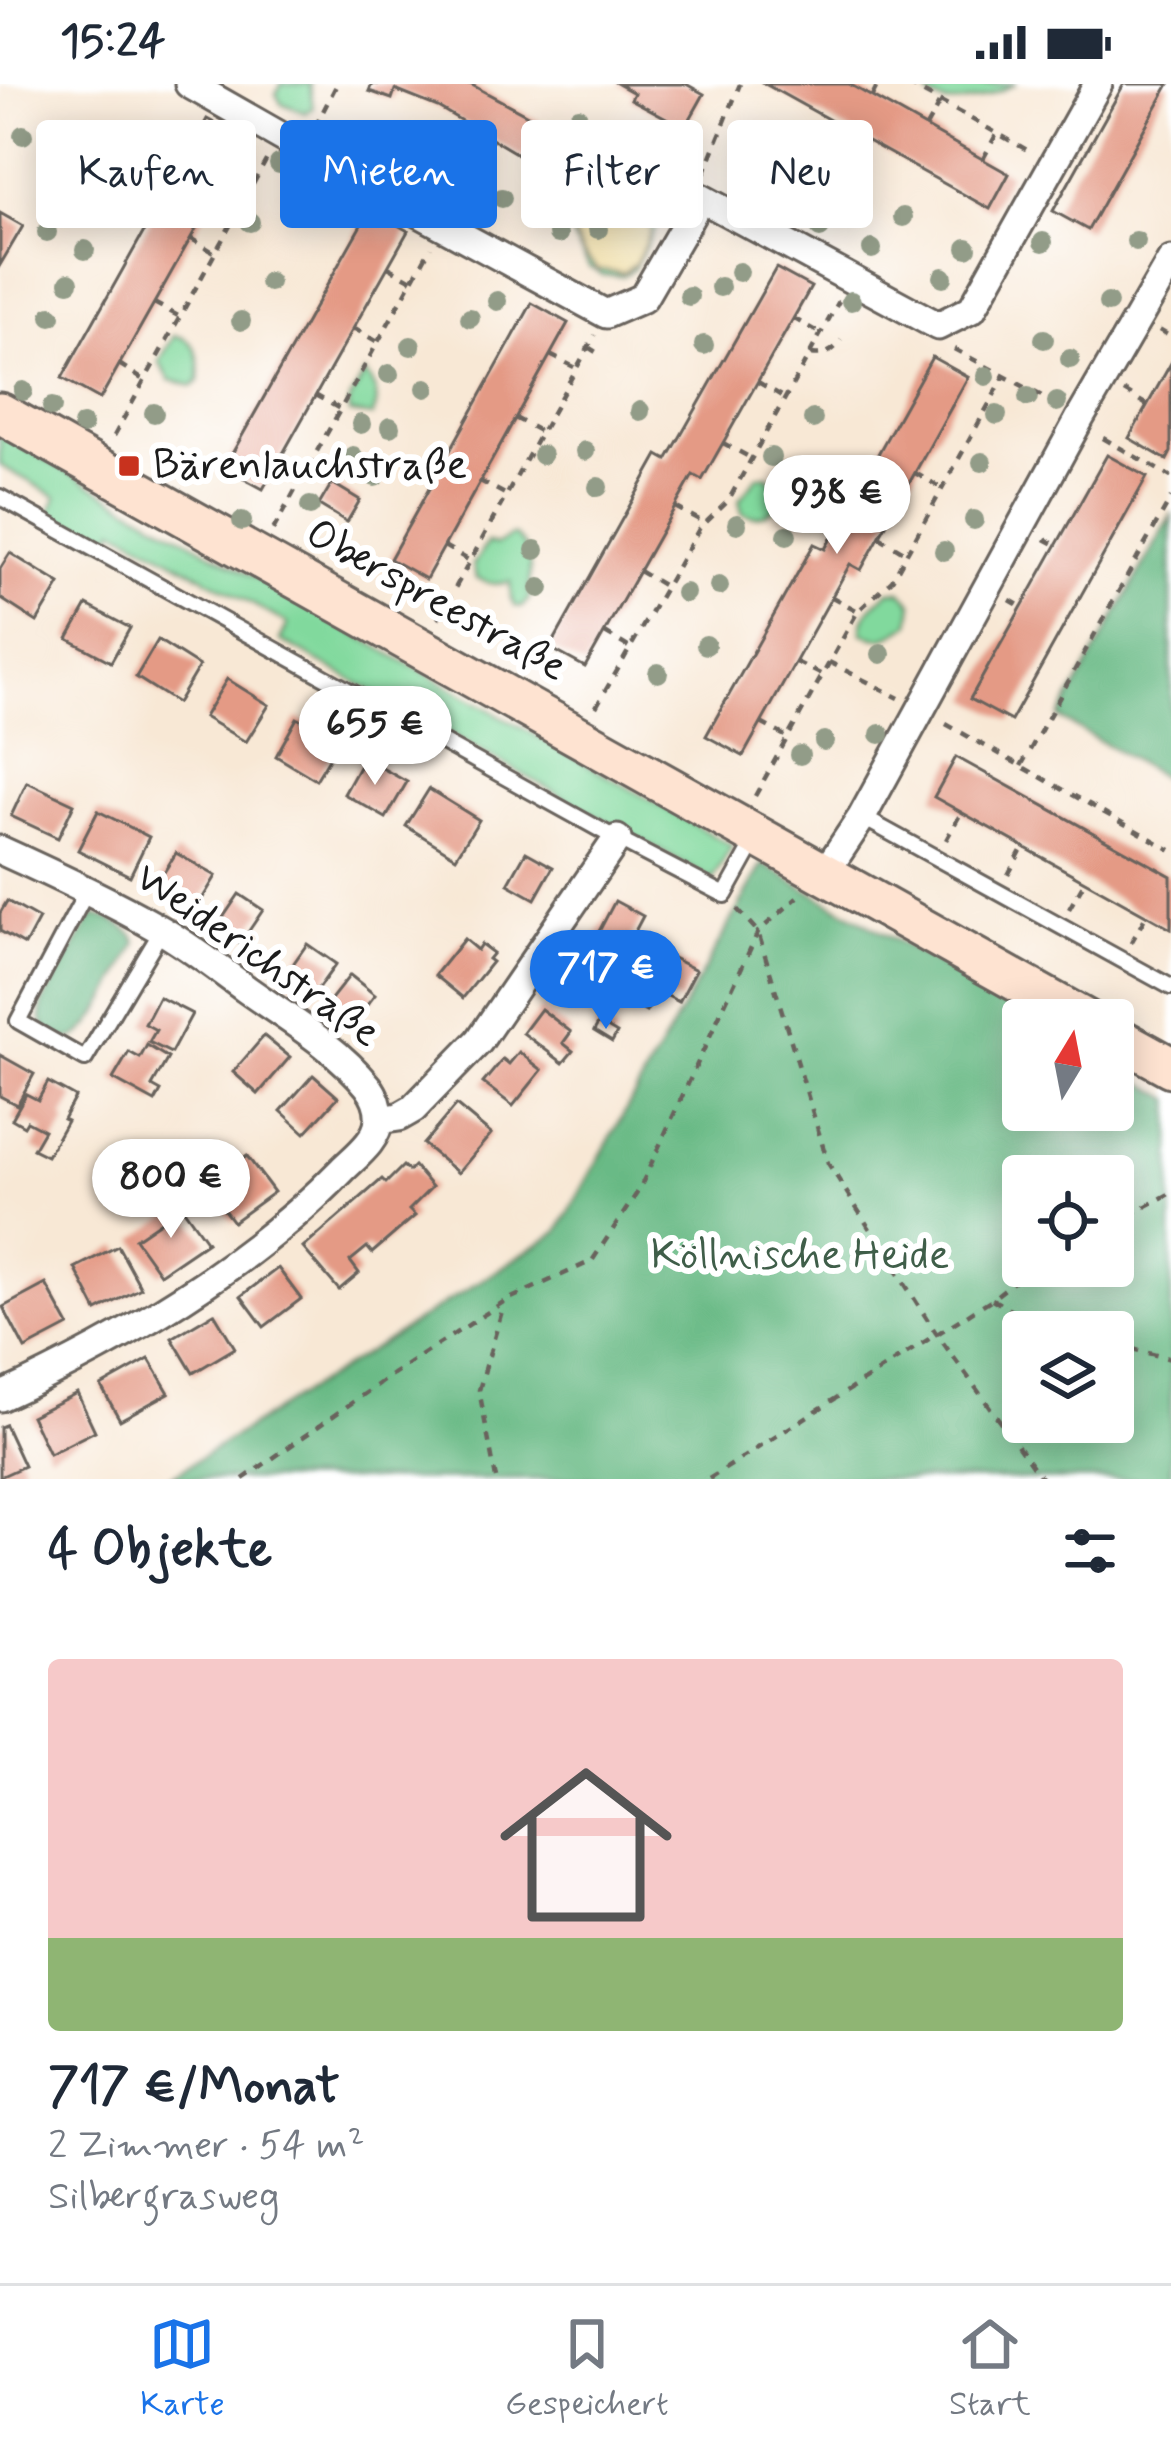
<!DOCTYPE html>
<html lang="de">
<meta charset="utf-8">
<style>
body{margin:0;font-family:Mynerve,sans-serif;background:#f2f2f3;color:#1f2937;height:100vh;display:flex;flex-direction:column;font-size:45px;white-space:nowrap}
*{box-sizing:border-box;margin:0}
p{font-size:39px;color:#747a83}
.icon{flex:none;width:66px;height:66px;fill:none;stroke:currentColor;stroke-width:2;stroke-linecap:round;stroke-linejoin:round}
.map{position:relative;height:1395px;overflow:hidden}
.drawer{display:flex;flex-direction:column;background:#fff;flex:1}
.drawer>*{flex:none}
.banner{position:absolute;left:36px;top:36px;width:1101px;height:108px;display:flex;gap:24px}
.needle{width:78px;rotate:10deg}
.tools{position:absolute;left:1002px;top:915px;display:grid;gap:24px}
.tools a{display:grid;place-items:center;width:132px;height:132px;border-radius:12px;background:#fff;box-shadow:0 6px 30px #0003;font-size:60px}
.price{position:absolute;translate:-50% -102px;padding:0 27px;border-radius:42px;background:#fff;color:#222;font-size:39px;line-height:78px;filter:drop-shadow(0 3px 6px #0008)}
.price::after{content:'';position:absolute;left:50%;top:72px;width:36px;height:27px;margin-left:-18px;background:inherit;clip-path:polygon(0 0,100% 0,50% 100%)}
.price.on{background:#1a73e8;color:#fff}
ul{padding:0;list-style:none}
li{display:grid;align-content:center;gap:24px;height:636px;padding:0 48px}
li+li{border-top:3px solid #e0e1e3}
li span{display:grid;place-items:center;height:372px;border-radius:12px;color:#555}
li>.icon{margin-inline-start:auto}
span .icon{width:216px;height:216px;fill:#fffc;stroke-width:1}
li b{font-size:51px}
h2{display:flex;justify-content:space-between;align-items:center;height:144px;padding:0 48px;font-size:51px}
.pill{padding:0 42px;border-radius:12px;background:#fff;box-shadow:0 6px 30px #0003;font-size:42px;line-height:108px}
.pill.on{background:#1a73e8;color:#fff}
.status{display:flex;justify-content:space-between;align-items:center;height:84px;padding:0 60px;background:#fff;direction:ltr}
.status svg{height:33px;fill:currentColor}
.dock{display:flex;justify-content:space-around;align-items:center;height:168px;border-top:3px solid #e0e1e3;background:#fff;font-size:33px;color:#747a83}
.dock a{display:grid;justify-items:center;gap:6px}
.dock .on{color:#1a73e8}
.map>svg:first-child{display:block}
.green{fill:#81d99d;stroke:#4e7a5c;stroke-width:3}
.forest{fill:#68b984;stroke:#426a50;stroke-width:3;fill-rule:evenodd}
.sand{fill:#eeda9e;stroke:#857b5d;stroke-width:3}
.building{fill:#e49a85}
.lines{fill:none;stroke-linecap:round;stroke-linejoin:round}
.service-casing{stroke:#69635d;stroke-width:20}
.minor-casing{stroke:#69635d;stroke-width:33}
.secondary-casing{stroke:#69635d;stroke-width:45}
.path{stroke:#69635d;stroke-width:4.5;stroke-dasharray:9 9;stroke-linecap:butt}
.service{stroke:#fff;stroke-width:14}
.minor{stroke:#fff;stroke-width:27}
.secondary{stroke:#fee3d1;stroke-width:39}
.tree{fill:#929c88}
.poi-dot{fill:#c8321e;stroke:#fff;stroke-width:4.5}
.labels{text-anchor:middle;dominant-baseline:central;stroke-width:12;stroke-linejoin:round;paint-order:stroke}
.poi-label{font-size:42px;fill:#1c1c1c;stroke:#fff;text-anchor:start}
.street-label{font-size:42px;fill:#1c1c1c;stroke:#fff}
.park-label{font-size:42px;fill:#3f5e49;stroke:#fff}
</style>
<div class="status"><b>15:24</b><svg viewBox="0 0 49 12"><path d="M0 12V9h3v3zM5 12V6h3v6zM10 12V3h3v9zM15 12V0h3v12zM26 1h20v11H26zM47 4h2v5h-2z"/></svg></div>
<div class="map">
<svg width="1171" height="1395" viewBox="0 0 1171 1395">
<rect width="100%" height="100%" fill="#fff"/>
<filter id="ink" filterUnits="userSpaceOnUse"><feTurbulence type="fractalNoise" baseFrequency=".00833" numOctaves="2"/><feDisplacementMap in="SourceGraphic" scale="24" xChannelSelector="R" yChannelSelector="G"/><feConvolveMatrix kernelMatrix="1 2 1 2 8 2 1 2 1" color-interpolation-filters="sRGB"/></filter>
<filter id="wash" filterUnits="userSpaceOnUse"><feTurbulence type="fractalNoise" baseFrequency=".004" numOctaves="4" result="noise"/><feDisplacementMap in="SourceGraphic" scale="48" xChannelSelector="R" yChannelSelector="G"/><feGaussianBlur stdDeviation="2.7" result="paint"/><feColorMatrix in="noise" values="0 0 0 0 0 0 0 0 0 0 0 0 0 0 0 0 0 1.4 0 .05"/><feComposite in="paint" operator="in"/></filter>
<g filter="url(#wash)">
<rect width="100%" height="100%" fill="#f8e8d5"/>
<g class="green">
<polygon points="282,0 310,0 313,24 306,29 281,19 276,10"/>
<path d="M 926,0 L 1016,0 C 991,11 952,30 929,12 Z"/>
<path d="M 549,89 L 574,91 L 612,126 C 634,119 649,118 656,143 L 634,185 L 623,192 L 603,191 L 589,183 L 546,105 Z"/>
<path d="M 174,252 C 198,254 201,277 199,297 L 193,302 L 170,296 L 159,278 Z"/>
<path d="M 365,289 C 375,303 382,316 372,332 L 349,329 L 348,320 Z"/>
<polygon points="0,350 732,762 713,796 280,556 288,540 115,444 105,461 48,431 57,413 0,381"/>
<path d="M 767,392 L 783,410 C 777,427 759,437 742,429 L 739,416 L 757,393 Z"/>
<path d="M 513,451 C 537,466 528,491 529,515 L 522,523 L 515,522 L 511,515 L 510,498 C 496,501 489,501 476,493 L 473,481 L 487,459 L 496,461 Z"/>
<path d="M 889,507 L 901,507 L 913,519 L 910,540 C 891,551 883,560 862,548 C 861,529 876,519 889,507 Z"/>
</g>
<g class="forest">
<polygon points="1171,432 1171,698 1059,634"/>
<path d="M 763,780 L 1035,936 L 1023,936 L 1023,1026 L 1113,1026 L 1113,981 L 1171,1015 L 1171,1395 L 167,1395 L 558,1148 ZM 1113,1092 L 1113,1182 L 1023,1182 L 1023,1092 ZM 1113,1248 L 1113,1338 L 1023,1338 L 1023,1248 Z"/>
<path d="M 93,831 C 108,832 133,844 137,859 C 127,879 98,937 82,949 C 73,957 66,957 56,952 C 41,945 40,935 42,920 Z"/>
</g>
<path class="sand" d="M 630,127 C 643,126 646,136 651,147 L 636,179 L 624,189 L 597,185 L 583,169 L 570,143 L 575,139 Z"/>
<g id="blocks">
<g class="building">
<polygon points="372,0 470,0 550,43 531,78 438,23 395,6 392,15 369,7"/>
<polygon points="618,0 686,0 704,10 685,44 631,15 634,9"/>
<polygon points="765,0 849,0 1009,90 990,125"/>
<polygon points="1124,0 1169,0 1088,146 1053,127"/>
<polygon points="207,35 246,56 100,315 62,294"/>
<polygon points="370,125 408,147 263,405 224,384"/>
<polygon points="0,129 23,142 0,181"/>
<polygon points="776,184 811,203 702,396 693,391 585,583 550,564 658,371 667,376"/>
<polygon points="532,219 568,239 426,495 390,475"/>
<polygon points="932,273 968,293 861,486 850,480 743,672 706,652 814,460 825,465"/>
<polygon points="1171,279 1171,368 1167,376 1129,354"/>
<polygon points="1107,371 1147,393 1011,637 970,615"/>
<polygon points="332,399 360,416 347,438 319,421"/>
<polygon points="10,469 60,500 37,538 0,514 0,485"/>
<polygon points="87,521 130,544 111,578 68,555"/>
<polygon points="158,556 199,582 177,619 136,593"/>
<polygon points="227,595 269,621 246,658 204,633"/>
<polygon points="297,634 339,658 316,696 276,672"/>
<polygon points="956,673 1171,792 1171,845 934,713"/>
<polygon points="364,674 407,698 386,734 344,710"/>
<polygon points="27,698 74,720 58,754 11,732"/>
<polygon points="429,705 479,736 456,773 406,742"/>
<polygon points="98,727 149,753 130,792 78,766"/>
<polygon points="526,768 553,783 535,815 508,800"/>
<polygon points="176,769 216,792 193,830 153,806"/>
<polygon points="239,810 263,826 240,860 216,844"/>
<polygon points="7,817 39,835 25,861 0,847 0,829"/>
<polygon points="615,817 643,832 623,870 595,855"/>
<polygon points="464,855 477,866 481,860 493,869 488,875 492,878 463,914 435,891"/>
<polygon points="633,858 644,864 632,888 621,882"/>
<polygon points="307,860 336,880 312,913 284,893"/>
<polygon points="655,865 696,886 679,918 658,907 646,928 626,917"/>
<polygon points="350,891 375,911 349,944 324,924"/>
<polygon points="159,913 192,930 171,969 149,958 156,946 145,940"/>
<polygon points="541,925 571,948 563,959 573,967 563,979 523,949"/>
<polygon points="599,938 617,949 612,958 594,947"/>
<polygon points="264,952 290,973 258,1010 233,988"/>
<polygon points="147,961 168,974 152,1002 161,1007 155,1018 113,995 129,968 140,974"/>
<polygon points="519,968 542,986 513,1022 483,999 503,975 509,980"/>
<polygon points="0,971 34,990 17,1021 0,1012"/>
<polygon points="313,991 338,1013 305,1049 281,1027"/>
<polygon points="48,998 75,1013 63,1035 67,1037 47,1072 33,1065 44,1046 27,1037 24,1042 12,1035 26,1010 38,1016"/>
<polygon points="456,1021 491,1050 458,1089 423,1060"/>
<polygon points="247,1072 274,1108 233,1138 206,1102"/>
<polygon points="403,1082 409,1087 414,1082 432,1103 409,1126 415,1132 372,1169 367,1163 350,1177 359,1189 339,1206 303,1164 382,1095 386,1099"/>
<polygon points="182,1123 207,1158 160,1190 135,1155"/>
<polygon points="118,1162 141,1204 97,1227 75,1184"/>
<polygon points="278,1184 301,1215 264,1243 241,1212"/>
<polygon points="46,1200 69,1242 25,1265 3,1223"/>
<polygon points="214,1229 235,1264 193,1289 172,1254"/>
<polygon points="149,1275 169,1309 120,1336 101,1302"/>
<polygon points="77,1309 95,1347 49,1370 31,1332"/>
<polygon points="5,1341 24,1382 0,1393 0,1343"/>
</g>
</g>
</g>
<g filter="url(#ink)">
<use href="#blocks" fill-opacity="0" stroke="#69635d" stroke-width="3"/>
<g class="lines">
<defs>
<g id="service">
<polyline points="0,413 617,755 725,811 755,757"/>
<polyline points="862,733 1171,903"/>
<polyline points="88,805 18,937 85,975 162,846"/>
</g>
<g id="minor">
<polyline points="189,0 340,86 606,230 643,214 701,114 938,242 972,225 1098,0"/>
<path d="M 0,766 C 53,790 105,814 156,843 C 187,860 217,884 246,905 C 288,935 335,962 368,1002 C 375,1011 380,1024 379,1036 C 377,1057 356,1072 342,1086 C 247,1184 123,1256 0,1313"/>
<polyline points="824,790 862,733 1080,334 1171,177"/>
<polyline points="379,1036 399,1033 413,1025 479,957 617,755"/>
</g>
<g id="secondary">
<polyline points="0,329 1086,936"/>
<polyline points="1113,951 1171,983"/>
</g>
</defs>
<use href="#service" class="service-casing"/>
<use href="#minor" class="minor-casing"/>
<use href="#secondary" class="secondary-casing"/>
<g class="path">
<polyline points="908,0 1029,67"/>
<polyline points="872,12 878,0"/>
<polyline points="315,43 337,0"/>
<polyline points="926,43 940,18"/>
<polyline points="983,75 997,49"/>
<polyline points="226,90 251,105"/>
<polyline points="704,90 740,0"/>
<polyline points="190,154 215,169"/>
<polyline points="388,183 412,196"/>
<polyline points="154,219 180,233"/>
<polyline points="793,234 821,250"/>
<polyline points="353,244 378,258"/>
<polyline points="1159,246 1171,253"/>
<polyline points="588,263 601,271"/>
<polyline points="954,265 1055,319"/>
<path d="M 810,270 C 825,272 833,268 841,256"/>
<polyline points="550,271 576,284"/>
<polyline points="119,280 145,297"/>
<polyline points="758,298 785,314"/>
<polyline points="1124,307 1147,321"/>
<polyline points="315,311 340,325"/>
<polyline points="515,334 541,348"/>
<polyline points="114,352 268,73"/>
<polyline points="1103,354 1171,393"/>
<polyline points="723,359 751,374"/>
<polyline points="281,373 306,387"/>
<polyline points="915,389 943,405"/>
<polyline points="480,397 507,411"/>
<polyline points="675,423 705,439"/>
<polyline points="273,446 431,163"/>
<polyline points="879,453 907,470"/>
<polyline points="1045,455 1056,461"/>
<polyline points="444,462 470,477"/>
<polyline points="639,487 666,503"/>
<polyline points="832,513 858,527"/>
<polyline points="1010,516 1022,523"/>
<polyline points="438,535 595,251"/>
<polyline points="605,549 630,564"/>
<polyline points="796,578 822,591"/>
<polyline points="829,578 899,614"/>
<polyline points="596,623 699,445 728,417 839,217"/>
<polyline points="761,639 787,653"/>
<polyline points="946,640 1171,766"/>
<polyline points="1021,682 1171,414"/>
<polyline points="755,712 858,527 892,496 1005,291"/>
<polyline points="946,756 961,729"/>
<polyline points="1008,791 1023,763"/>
<polyline points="737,825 758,848 828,1079 936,1249 1042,1395"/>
<polyline points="1069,825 1085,797"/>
<polyline points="1131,859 1146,832"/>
<polyline points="1113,1140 1171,1109"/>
<polyline points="992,1215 1030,1238 1069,1248"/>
<polyline points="1113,1260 1171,1275"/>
<polyline points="243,1395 393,1290 505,1217 592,1177 639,1106 758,848 798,813"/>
<polyline points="496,1395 479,1306 504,1220"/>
<polyline points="709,1395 992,1215 1034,1182"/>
</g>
<use href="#service" class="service"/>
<use href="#minor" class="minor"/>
<use href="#secondary" class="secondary"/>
</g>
<g class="tree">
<circle cx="578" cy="33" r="10"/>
<circle cx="23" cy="51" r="10"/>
<circle cx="352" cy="59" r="10"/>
<circle cx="791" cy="68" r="10"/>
<circle cx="437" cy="70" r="10"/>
<circle cx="83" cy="78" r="10"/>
<circle cx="279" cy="80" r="10"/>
<circle cx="599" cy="85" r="10"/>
<circle cx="58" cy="86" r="10"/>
<circle cx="542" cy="92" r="10"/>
<circle cx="459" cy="97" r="10"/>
<circle cx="650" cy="98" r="10"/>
<circle cx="848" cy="103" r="10"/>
<circle cx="502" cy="114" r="10"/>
<circle cx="343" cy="121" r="10"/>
<circle cx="903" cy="133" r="10"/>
<circle cx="250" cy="138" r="10"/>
<circle cx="820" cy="144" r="10"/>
<circle cx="598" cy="145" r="10"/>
<circle cx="47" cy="148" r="10"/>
<circle cx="558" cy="150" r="10"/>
<circle cx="1136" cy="157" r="10"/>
<circle cx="1043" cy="158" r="10"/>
<circle cx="967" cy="164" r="10"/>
<circle cx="872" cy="165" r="10"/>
<circle cx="85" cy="166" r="10"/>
<circle cx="739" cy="188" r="10"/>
<circle cx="943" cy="193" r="10"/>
<circle cx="69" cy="198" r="10"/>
<circle cx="269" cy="198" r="10"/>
<circle cx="720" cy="203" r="10"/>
<circle cx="689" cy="212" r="10"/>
<circle cx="497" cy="217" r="10"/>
<circle cx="851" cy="217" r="10"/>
<circle cx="1108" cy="219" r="10"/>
<circle cx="51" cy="232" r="10"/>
<circle cx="470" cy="234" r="10"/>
<circle cx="241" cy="237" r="10"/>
<circle cx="1044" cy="255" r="10"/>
<circle cx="704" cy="261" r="10"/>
<circle cx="411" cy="262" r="10"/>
<circle cx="1070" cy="275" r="10"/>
<circle cx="389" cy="290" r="10"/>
<circle cx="986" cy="292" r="10"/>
<circle cx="426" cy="304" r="10"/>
<circle cx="23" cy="307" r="10"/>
<circle cx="1028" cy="313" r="10"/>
<circle cx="1057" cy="318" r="10"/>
<circle cx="52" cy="323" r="10"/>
<circle cx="640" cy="327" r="10"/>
<circle cx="154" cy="329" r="10"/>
<circle cx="997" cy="331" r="10"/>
<circle cx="813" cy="335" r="10"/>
<circle cx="361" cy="340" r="10"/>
<circle cx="83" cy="341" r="10"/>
<circle cx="390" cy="343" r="10"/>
<circle cx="585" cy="367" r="10"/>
<circle cx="542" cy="371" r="10"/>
<circle cx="353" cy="372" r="10"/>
<circle cx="771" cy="373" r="10"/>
<circle cx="982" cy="378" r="10"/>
<circle cx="375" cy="393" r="10"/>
<circle cx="598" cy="403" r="10"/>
<circle cx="310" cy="422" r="10"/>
<circle cx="974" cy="436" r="10"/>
<circle cx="242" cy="437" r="10"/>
<circle cx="737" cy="440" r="10"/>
<circle cx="787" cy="451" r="10"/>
<circle cx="338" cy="462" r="10"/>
<circle cx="535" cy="466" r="10"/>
<circle cx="944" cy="467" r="10"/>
<circle cx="719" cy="502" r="10"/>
<circle cx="540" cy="504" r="10"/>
<circle cx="685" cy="509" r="10"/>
<circle cx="706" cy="561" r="10"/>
<circle cx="881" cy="570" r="10"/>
<circle cx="658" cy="589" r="10"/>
<circle cx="880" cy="650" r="10"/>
<circle cx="824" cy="657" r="10"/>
<circle cx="800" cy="671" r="10"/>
</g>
</g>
<rect class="poi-dot" x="117" y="370" width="24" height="24" rx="6"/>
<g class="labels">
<g class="poi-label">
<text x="153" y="382">Bärenlauchstraße</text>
</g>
<g class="street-label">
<text transform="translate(436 517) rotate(29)">Oberspreestraße</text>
<text transform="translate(257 872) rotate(35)">Weiderichstraße</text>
</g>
<g class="park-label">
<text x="800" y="1172">Köllnische Heide</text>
</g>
</g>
</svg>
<div class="tools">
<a><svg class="needle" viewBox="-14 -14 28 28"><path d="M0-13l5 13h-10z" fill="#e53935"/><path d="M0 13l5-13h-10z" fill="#747a83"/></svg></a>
<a><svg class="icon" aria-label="locate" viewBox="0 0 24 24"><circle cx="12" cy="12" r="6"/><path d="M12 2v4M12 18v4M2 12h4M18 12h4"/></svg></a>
<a><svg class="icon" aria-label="layers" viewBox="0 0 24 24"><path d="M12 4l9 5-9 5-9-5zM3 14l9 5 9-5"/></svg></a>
</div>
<b class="price" style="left:837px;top:473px">938 €</b>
<b class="price" style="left:375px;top:704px">655 €</b>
<b class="price on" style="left:606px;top:948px">717 €</b>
<b class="price" style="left:171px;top:1157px">800 €</b>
<div class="banner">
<a class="pill">Kaufen</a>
<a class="pill on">Mieten</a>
<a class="pill">Filter</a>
<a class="pill">Neu</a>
</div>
</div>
<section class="drawer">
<h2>4 Objekte<svg class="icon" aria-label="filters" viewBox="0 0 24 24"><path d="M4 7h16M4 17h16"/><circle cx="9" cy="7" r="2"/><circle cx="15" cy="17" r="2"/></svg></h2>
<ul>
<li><span style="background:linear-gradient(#f6c9c9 75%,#8fb573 0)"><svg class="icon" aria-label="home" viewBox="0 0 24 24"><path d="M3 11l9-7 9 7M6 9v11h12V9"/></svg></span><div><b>717 €/Monat</b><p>2 Zimmer · 54 m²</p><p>Silbergrasweg</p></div></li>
</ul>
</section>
<nav class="dock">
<a class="on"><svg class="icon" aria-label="map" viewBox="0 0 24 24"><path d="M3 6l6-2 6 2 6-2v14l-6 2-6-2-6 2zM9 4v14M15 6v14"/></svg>Karte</a>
<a><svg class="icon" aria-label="saved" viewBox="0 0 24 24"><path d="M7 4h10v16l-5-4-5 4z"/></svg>Gespeichert</a>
<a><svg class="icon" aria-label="home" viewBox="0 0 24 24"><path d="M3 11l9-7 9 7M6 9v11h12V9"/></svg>Start</a>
</nav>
